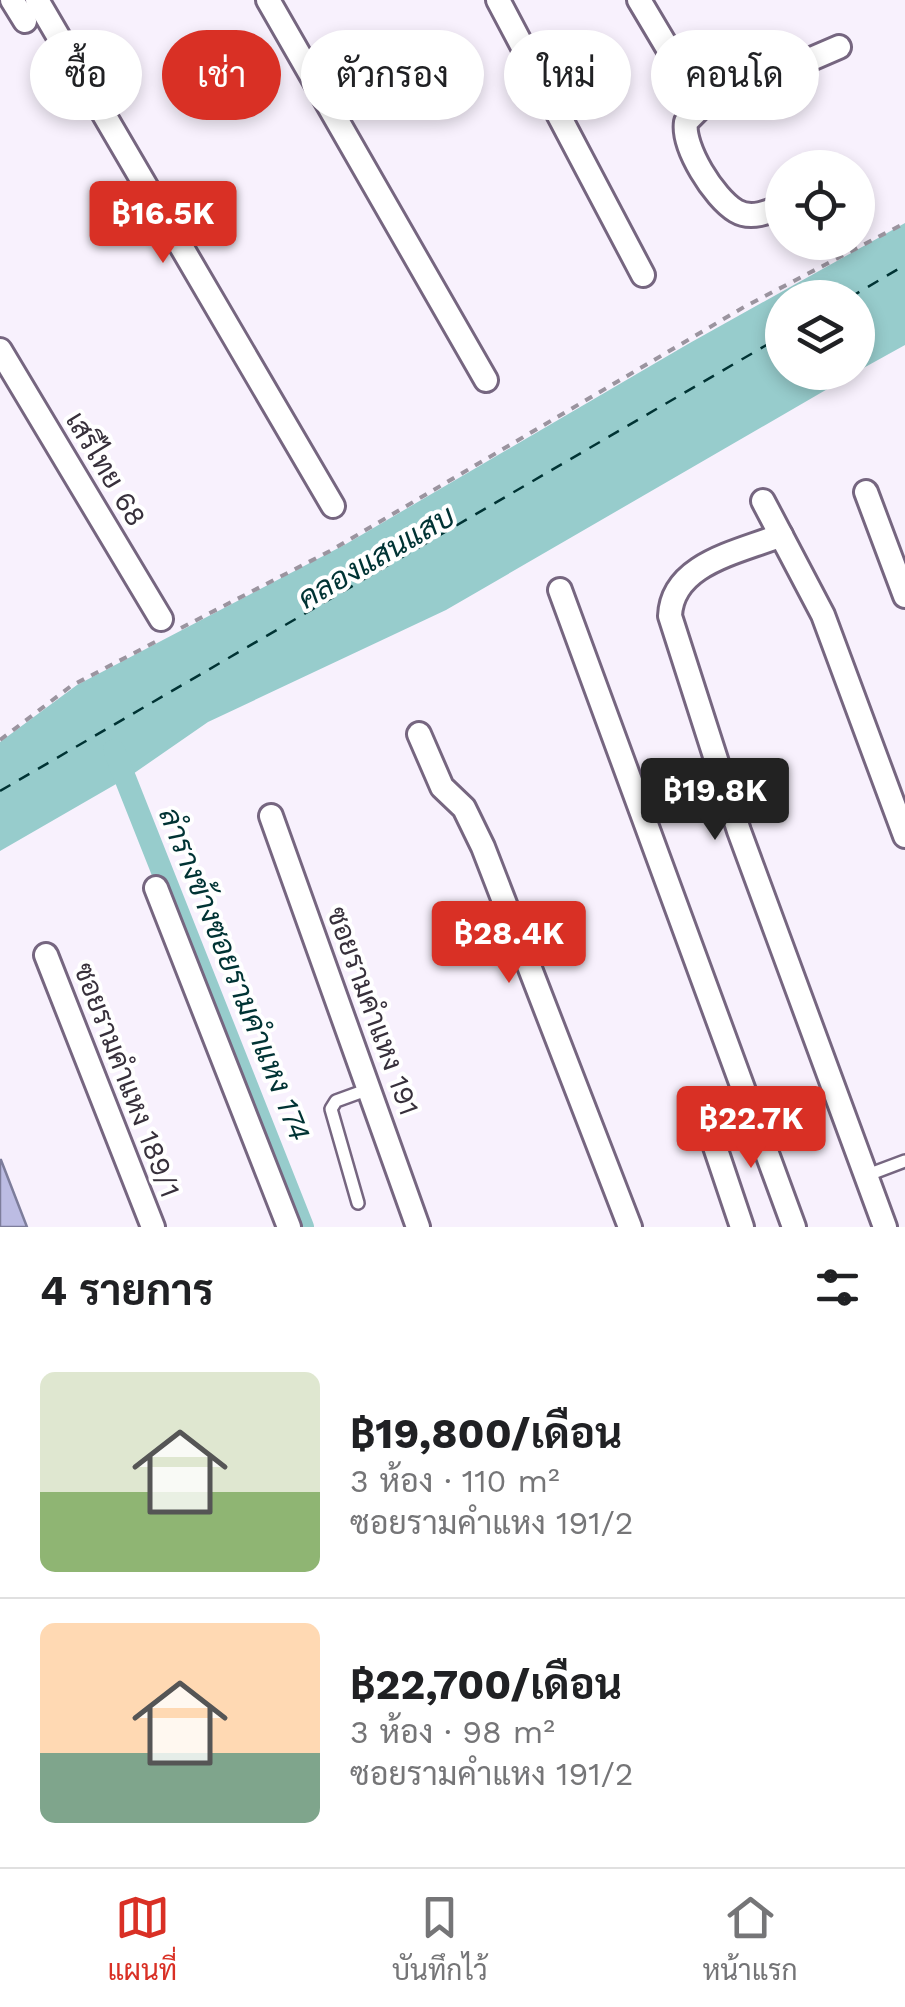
<!DOCTYPE html>
<html lang="th">
<meta charset="utf-8">
<style>
body{margin:0;font-family:"Work Sans",Sarabun,sans-serif;background:#f2f2f2;color:#202124;height:100vh;display:flex;flex-direction:column;font-size:38px;white-space:nowrap}
*{box-sizing:border-box;margin:0}
p{font-size:32px;color:#757577}
.icon{flex:none;width:55px;height:55px;fill:none;stroke:currentColor;stroke-width:2;stroke-linecap:round;stroke-linejoin:round}
.map{position:relative;height:1227px;overflow:hidden}
.sheet{display:flex;flex-direction:column;background:#fff;flex:1}
.sheet>*{flex:none}
.guide{position:absolute;left:30px;top:30px;width:845px;height:90px;display:flex;gap:20px}
.fabs{position:absolute;left:765px;top:150px;display:grid;gap:20px}
.fabs a{display:grid;place-items:center;width:110px;height:110px;border-radius:50%;background:#fff;box-shadow:0 5px 15px #0003;font-size:50px}
.price{position:absolute;translate:-50% -85px;padding:0 22px;border-radius:10px;background:#d93025;color:#fff;font-size:32px;line-height:65px;filter:drop-shadow(0 2px 5px #0008)}
.price::after{content:'';position:absolute;left:50%;top:60px;width:30px;height:22px;margin-left:-15px;background:inherit;clip-path:polygon(0 0,100% 0,50% 100%)}
.price.active{background:#222;color:#fff}
ul{padding:0;list-style:none}
li{display:flex;align-items:center;gap:30px;height:250px;padding:0 40px}
li+li{border-top:2px solid #e0e0e0}
li span{display:grid;place-items:center;flex:none;width:280px;height:200px;border-radius:15px;color:#555}
li>.icon{margin-inline-start:auto}
span .icon{width:120px;height:120px;fill:#fffc;stroke-width:1}
li b{font-size:42px}
h2{display:flex;justify-content:space-between;align-items:center;height:120px;padding:0 40px;font-size:42px}
.pill{padding:0 35px;border-radius:45px;background:#fff;box-shadow:0 5px 15px #0003;font-size:35px;line-height:90px}
.pill.active{background:#d93025;color:#fff}
.tabs{display:flex;justify-content:space-around;align-items:center;height:140px;border-top:2px solid #e0e0e0;background:#fff;font-size:28px;color:#757577}
.tabs a{display:grid;justify-items:center;gap:5px}
.tabs .active{color:#d93025}
.map>svg:first-child{display:block}
.water{fill:#97cccc}
.lines{fill:none;stroke-linecap:round;stroke-linejoin:round}
.canal{stroke:#97cccc;stroke-width:22}
.ferry{stroke:#003334;stroke-width:2.5;stroke-dasharray:12 10;stroke-linecap:butt}
.building{fill:#bcbce3;stroke:#7d7d9b;stroke-width:2.5}
.service-casing{stroke:#766680;stroke-width:16}
.minor-casing{stroke:#766680;stroke-width:28}
.path{stroke:#9b949f;stroke-width:4;stroke-dasharray:8 8;stroke-linecap:butt}
.service{stroke:#fff;stroke-width:11}
.minor{stroke:#fff;stroke-width:22}
.labels{text-anchor:middle;dominant-baseline:central;stroke-width:8;stroke-linejoin:round;paint-order:stroke}
.street-label{font-size:28px;fill:#37303b;stroke:#fff}
.water-label{font-size:30px;font-style:italic;fill:#003334;stroke:#fff}
</style>
<div class="map">
<svg width="905" height="1227" viewBox="0 0 905 1227">
<rect width="100%" height="100%" fill="#f8f1fd"/>
<polygon class="water" points="905,223 905,345 858,371 858,298 782,298 782,372 855,373 446,610 208,722 130,776 0,851 0,742 77,685 346,544 688,344"/>
<g class="lines">
<polyline class="canal" points="114,750 303,1227"/>
<g class="ferry">
<polyline points="849,298 905,265"/>
<polyline points="0,791 782,336"/>
</g>
</g>
<polygon class="building" points="0,1160 1,1160 27,1227 0,1227"/>
<g class="lines">
<defs>
<g id="service">
<polyline points="865,1176 905,1161"/>
<polyline points="358,1203 331,1109 336,1101 369,1089"/>
</g>
<g id="minor">
<polyline points="12,0 25,21"/>
<polyline points="37,0 333,506"/>
<polyline points="268,0 486,380"/>
<polyline points="498,0 643,275"/>
<polyline points="639,0 702,106 839,47"/>
<path d="M 702,106 L 686,122 C 682,147 714,198 736,211 C 751,220 769,212 782,206"/>
<polyline points="0,350 161,619"/>
<polyline points="866,492 905,596"/>
<polyline points="763,501 823,615 905,836"/>
<path d="M 781,535 C 740,552 672,563 670,616 L 739,831 L 885,1227"/>
<polyline points="560,590 794,1227"/>
<polyline points="419,734 442,787 464,808 483,847 630,1227"/>
<polyline points="271,816 418,1227"/>
<polyline points="156,888 289,1227"/>
<polyline points="46,955 153,1227"/>
<polyline points="710,1132 742,1227"/>
</g>
</defs>
<use href="#service" class="service-casing"/>
<use href="#minor" class="minor-casing"/>
<g class="path">
<polyline points="181,628 330,551 744,307 905,223"/>
<polyline points="0,740 71,686 159,640"/>
</g>
<use href="#service" class="service"/>
<use href="#minor" class="minor"/>
</g>
<g class="labels">
<g class="street-label">
<text transform="translate(106 469) rotate(59)">เสรีไทย 68</text>
<text transform="translate(373 1011) rotate(70)">ซอยรามคำแหง 191</text>
<text transform="translate(127 1080) rotate(69)">ซอยรามคำแหง 189/1</text>
</g>
<g class="water-label">
<text transform="translate(376 557) rotate(-30)">คลองแสนแสบ</text>
<text transform="translate(235 974) rotate(68)">ลำรางข้างซอยรามคำแหง 174</text>
</g>
</g>
</svg>
<div class="fabs">
<a><svg class="icon" aria-label="locate" viewBox="0 0 24 24"><circle cx="12" cy="12" r="6"/><path d="M12 2v4M12 18v4M2 12h4M18 12h4"/></svg></a>
<a><svg class="icon" aria-label="layers" viewBox="0 0 24 24"><path d="M12 4l9 5-9 5-9-5zM3 14l9 5 9-5"/></svg></a>
</div>
<b class="price" style="left:163px;top:266px">฿16.5K</b>
<b class="price active" style="left:715px;top:843px">฿19.8K</b>
<b class="price" style="left:509px;top:986px">฿28.4K</b>
<b class="price" style="left:751px;top:1171px">฿22.7K</b>
<div class="guide">
<a class="pill">ซื้อ</a>
<a class="pill active">เช่า</a>
<a class="pill">ตัวกรอง</a>
<a class="pill">ใหม่</a>
<a class="pill">คอนโด</a>
</div>
</div>
<section class="sheet">
<h2>4 รายการ<svg class="icon" aria-label="filters" viewBox="0 0 24 24"><path d="M4 7h16M4 17h16"/><circle cx="9" cy="7" r="2"/><circle cx="15" cy="17" r="2"/></svg></h2>
<ul>
<li><span style="background:linear-gradient(#dfe7d0 60%,#8fb573 0)"><svg class="icon" aria-label="home" viewBox="0 0 24 24"><path d="M3 11l9-7 9 7M6 9v11h12V9"/></svg></span><div><b>฿19,800/เดือน</b><p>3 ห้อง · 110 m²</p><p>ซอยรามคำแหง 191/2</p></div></li>
<li><span style="background:linear-gradient(#ffd9b3 65%,#7fa58c 0)"><svg class="icon" aria-label="home" viewBox="0 0 24 24"><path d="M3 11l9-7 9 7M6 9v11h12V9"/></svg></span><div><b>฿22,700/เดือน</b><p>3 ห้อง · 98 m²</p><p>ซอยรามคำแหง 191/2</p></div></li>
</ul>
</section>
<nav class="tabs">
<a class="active"><svg class="icon" aria-label="map" viewBox="0 0 24 24"><path d="M3 6l6-2 6 2 6-2v14l-6 2-6-2-6 2zM9 4v14M15 6v14"/></svg>แผนที่</a>
<a><svg class="icon" aria-label="saved" viewBox="0 0 24 24"><path d="M7 4h10v16l-5-4-5 4z"/></svg>บันทึกไว้</a>
<a><svg class="icon" aria-label="home" viewBox="0 0 24 24"><path d="M3 11l9-7 9 7M6 9v11h12V9"/></svg>หน้าแรก</a>
</nav>
